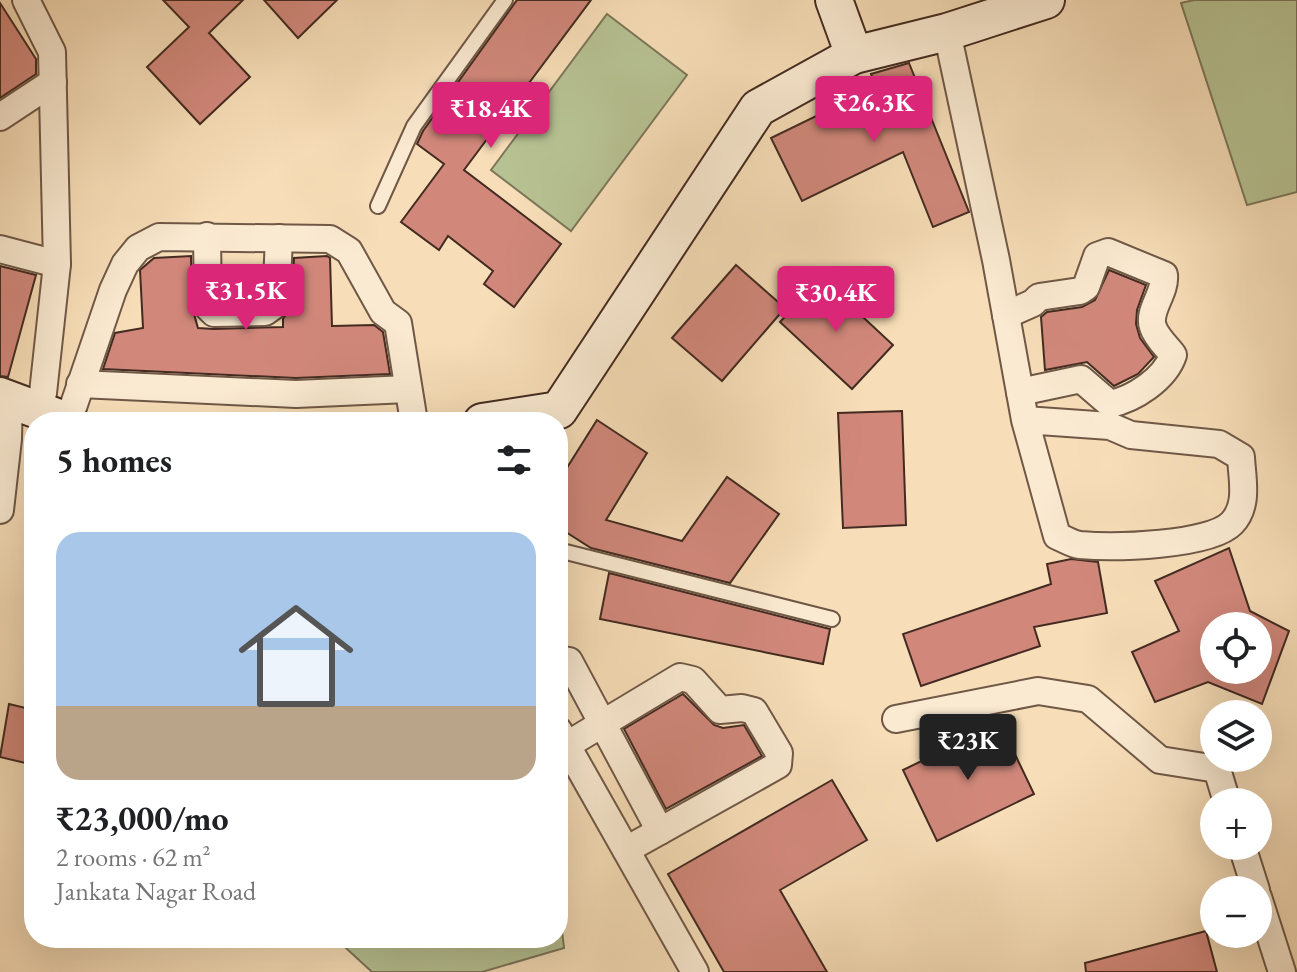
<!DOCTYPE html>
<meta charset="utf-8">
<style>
body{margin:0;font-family:"EB Garamond",serif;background:#f6f6f6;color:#202124;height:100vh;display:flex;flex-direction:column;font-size:30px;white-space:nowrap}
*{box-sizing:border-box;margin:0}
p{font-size:26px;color:#757577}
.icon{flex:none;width:44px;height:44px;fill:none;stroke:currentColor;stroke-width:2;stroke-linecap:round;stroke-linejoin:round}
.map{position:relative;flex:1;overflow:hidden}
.side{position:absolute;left:24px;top:412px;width:544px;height:536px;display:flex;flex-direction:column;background:#fff;border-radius:32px;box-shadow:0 8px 32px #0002}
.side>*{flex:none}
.fabs{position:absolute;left:1200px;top:612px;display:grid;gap:16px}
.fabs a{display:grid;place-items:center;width:72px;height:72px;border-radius:50%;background:#fff;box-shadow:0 8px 32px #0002;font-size:40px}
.price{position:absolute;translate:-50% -68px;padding:0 18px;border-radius:8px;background:#db2777;color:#fff;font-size:26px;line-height:52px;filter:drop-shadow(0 2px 4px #0008)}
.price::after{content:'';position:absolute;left:50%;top:48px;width:24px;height:18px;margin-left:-12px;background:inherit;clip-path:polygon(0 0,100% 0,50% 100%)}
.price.current{background:#222;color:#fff}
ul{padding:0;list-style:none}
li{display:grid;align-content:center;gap:16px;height:424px;padding:0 32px}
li+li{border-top:2px solid #e0e0e0}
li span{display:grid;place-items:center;height:248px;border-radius:24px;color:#555}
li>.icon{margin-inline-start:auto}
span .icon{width:144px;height:144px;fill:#fffc;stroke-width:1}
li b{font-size:34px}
h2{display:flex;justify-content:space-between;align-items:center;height:96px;padding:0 32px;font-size:34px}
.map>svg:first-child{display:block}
.green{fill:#b7c293;stroke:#7d765a;stroke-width:2}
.building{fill:#d1887b;stroke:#432b21;stroke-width:2;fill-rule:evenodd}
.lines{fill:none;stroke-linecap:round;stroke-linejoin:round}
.lane-casing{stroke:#705847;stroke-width:18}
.street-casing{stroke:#705847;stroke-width:30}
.secondary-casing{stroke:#432b21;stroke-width:40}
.lane{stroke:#faead1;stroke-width:14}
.street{stroke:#faead1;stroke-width:26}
.secondary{stroke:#faead1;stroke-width:36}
</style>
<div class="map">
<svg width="1297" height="972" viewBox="0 0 1297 972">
<rect width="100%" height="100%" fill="#f7deb8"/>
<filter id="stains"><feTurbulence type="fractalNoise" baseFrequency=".0025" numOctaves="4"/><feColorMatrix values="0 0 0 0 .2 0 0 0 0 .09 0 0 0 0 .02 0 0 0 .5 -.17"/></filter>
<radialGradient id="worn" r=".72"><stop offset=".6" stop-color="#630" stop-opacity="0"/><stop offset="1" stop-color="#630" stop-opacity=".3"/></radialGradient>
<g class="green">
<polygon points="1194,0 1297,0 1297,192 1247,205 1181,3"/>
<polygon points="607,14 687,75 571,231 491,170"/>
<polygon points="558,896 564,948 482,972 372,972 335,938 558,938"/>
</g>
<g class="building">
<polygon points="163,0 243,0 209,33 250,77 200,124 147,67 189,27"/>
<polygon points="264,0 337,0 298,38"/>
<polygon points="517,0 591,0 464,170 561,244 514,307 484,284 493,271 448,236 439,250 401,222 444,164 417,144 423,131"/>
<polygon points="0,3 36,59 36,74 0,98"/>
<polygon points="909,63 969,212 933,227 903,152 802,201 771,138 876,87 871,74"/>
<polygon points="191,256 192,307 198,328 214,329 283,327 283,319 292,305 294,258 327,256 330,258 332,326 374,325 383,332 390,374 296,378 103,369 115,333 143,328 140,270 154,258"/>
<polygon points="736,265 785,308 722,381 672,338"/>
<polygon points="0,266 36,275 8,377 0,376"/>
<polygon points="1109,270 1146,285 1137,310 1136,324 1140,338 1154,357 1138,374 1114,386 1087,362 1045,370 1041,317 1047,312 1082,307 1095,300"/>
<polygon points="821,278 893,345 852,389 780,322"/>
<polygon points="902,411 906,525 843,528 838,413"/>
<polygon points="597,420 647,453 606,520 682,541 727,477 779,514 730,583 591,548 558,527 558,482"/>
<path d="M 1229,548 L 1250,611 L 1289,631 L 1262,704 L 1208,682 L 1155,702 L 1132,652 L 1179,631 L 1155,581 ZM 1214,626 L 1258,626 L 1258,670 L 1214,670 Z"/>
<polygon points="1071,559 1098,562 1107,613 1034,627 1040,646 921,686 903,634 1051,584 1047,564"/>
<polygon points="609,573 830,629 823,664 600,619"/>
<polygon points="683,694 714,725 723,728 744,725 762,756 666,809 624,729"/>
<polygon points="9,704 34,710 34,765 0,757"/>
<polygon points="1000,723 1034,794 937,841 903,770"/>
<polygon points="832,780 867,840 780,890 827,972 724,972 668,874"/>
<polygon points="1206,931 1217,972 1086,972 1085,963"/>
</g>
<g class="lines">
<defs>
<g id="lane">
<polyline points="378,206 414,126 505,0"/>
<polyline points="558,550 832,619"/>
</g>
<g id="street">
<polyline points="26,0 52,52 57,264 43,393 38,412"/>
<path d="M 947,32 L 996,260 L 1025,420 L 1057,536 C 1065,539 1072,544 1080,545 C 1113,548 1210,546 1232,523 C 1249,505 1242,479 1241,457 L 1219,444 L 1131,435 L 1110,426 L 1025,420"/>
<polyline points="0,117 53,82"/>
<polyline points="207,236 208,307 214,313 265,312 276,304 279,238"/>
<polyline points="0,249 57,264"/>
<path d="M 1006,315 L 1033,303 L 1039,297 L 1080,291 L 1086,287 L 1097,256 L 1108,252 L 1164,275 C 1166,293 1147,311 1153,327 C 1156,337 1167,347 1173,355 C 1165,379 1134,399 1110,404 L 1081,379 L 1020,392"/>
<polyline points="80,384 296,394 408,389"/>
<polyline points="68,422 113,290 125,264 138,248 159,237 330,239 349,251 383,312 398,323 414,422"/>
<polyline points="0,510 8,439 9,398"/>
<polyline points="558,659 569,661 660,831"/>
<polyline points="896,719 1038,691 1088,699 1160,760 1217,769 1227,802"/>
<polyline points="558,730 695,972"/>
<polyline points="567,745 680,677 693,680 720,710 742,708 754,711 779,753 778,765 626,850"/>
<polyline points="1242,846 1256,890"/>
<polyline points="1258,897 1282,972"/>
</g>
<g id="secondary">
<polyline points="834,0 854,55"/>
<polyline points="0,396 70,422"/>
<polyline points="482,422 559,410 758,108 854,55 947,32 1046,0"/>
</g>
</defs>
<use href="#lane" class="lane-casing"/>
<use href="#street" class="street-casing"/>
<use href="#secondary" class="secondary-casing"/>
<use href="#lane" class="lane"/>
<use href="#street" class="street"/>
<use href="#secondary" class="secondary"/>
</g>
<rect width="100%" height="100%" filter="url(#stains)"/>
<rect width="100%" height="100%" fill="url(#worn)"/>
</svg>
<div class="fabs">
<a><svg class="icon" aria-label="locate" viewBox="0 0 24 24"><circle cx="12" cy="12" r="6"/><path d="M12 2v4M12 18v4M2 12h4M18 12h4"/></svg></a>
<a><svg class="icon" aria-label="layers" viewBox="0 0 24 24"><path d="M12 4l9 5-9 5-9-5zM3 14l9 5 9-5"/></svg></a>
<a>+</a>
<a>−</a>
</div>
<b class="price" style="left:874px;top:144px">₹26.3K</b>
<b class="price" style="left:491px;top:150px">₹18.4K</b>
<b class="price" style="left:246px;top:332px">₹31.5K</b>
<b class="price" style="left:836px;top:334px">₹30.4K</b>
<b class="price current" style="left:968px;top:782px">₹23K</b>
<section class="side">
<h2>5 homes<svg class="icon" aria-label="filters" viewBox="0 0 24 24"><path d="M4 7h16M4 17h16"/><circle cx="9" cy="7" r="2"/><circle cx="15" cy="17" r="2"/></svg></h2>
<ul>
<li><span style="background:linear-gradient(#a9c7e8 70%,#b9a48a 0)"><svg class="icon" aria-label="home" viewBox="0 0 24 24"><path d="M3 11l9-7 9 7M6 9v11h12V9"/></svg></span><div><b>₹23,000/mo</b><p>2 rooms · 62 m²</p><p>Jankata Nagar Road</p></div></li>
</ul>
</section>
</div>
